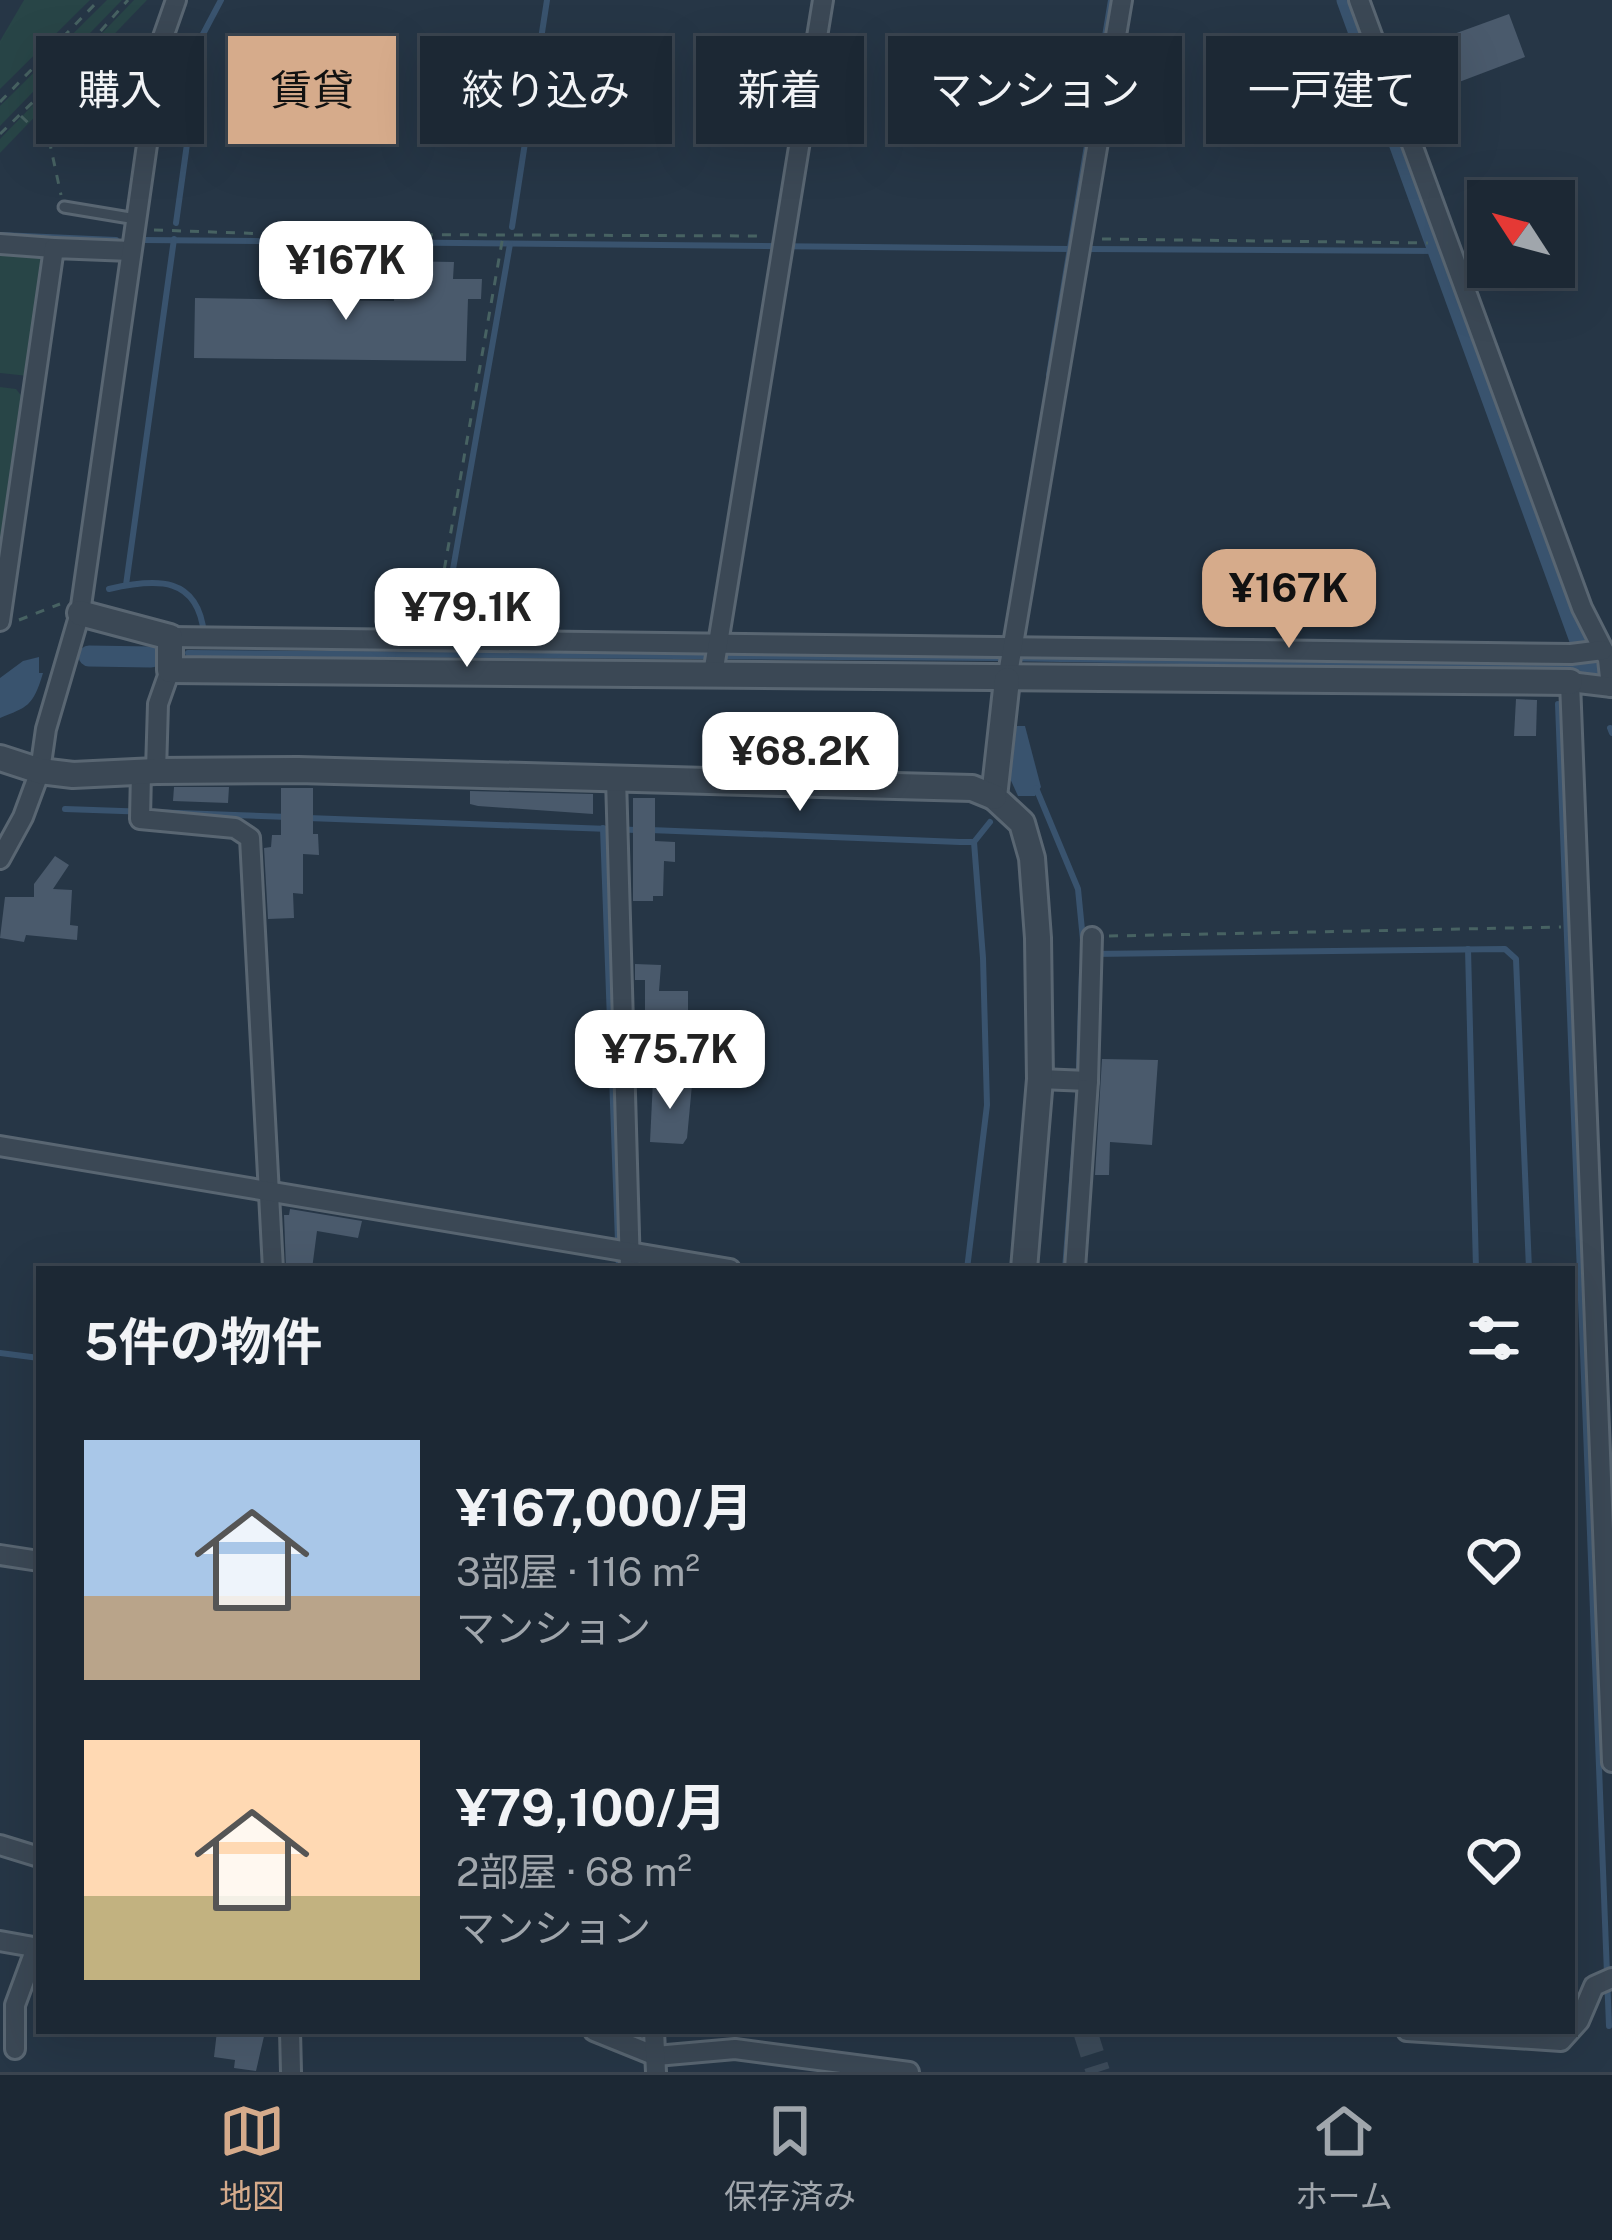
<!DOCTYPE html>
<html lang="ja">
<meta charset="utf-8">
<style>
body{margin:0;font-family:"Public Sans","Noto Sans JP",sans-serif;background:#293440;color:#f1f3f6;height:100vh;display:flex;flex-direction:column;font-size:45px;white-space:nowrap}
*{box-sizing:border-box;margin:0}
p{font-size:39px;color:#a0a6ac}
.icon{flex:none;width:66px;height:66px;fill:none;stroke:currentColor;stroke-width:2;stroke-linecap:round;stroke-linejoin:round}
.map{position:relative;flex:1;overflow:hidden}
.panel{position:absolute;left:36px;top:1266px;width:1539px;height:768px;display:flex;flex-direction:column;background:#1c2834;border-radius:0px;box-shadow:0 12px 48px #0002,0 0 0 3px #3a444f}
.panel>*{flex:none}
.banner{position:absolute;left:36px;top:36px;width:1542px;height:108px;display:flex;gap:24px}
.needle{width:78px;rotate:306deg}
.controls{position:absolute;left:1467px;top:180px;display:grid;gap:24px}
.controls a{display:grid;place-items:center;width:108px;height:108px;border-radius:0px;background:#1c2834;box-shadow:0 12px 48px #0002,0 0 0 3px #3a444f;font-size:60px}
.price{position:absolute;translate:-50% -102px;padding:0 27px;border-radius:24px;background:#fff;color:#222;font-size:39px;line-height:78px;filter:drop-shadow(0 3px 6px #0008)}
.price::after{content:'';position:absolute;left:50%;top:72px;width:36px;height:27px;margin-left:-18px;background:inherit;clip-path:polygon(0 0,100% 0,50% 100%)}
.price.active{background:#d6ab8b;color:#111}
ul{padding:0;list-style:none}
li{display:flex;align-items:center;gap:36px;height:300px;padding:0 48px}
li span{display:grid;place-items:center;flex:none;width:336px;height:240px;border-radius:0px;color:#555}
li>.icon{margin-inline-start:auto}
span .icon{width:144px;height:144px;fill:#fffc;stroke-width:1}
li b{font-size:51px}
h2{display:flex;justify-content:space-between;align-items:center;height:144px;padding:0 48px;font-size:51px}
.pill{padding:0 42px;border-radius:0px;background:#1c2834;box-shadow:0 12px 48px #0002,0 0 0 3px #3a444f;font-size:42px;line-height:108px}
.pill.active{background:#d6ab8b;color:#111}
.menu{display:flex;justify-content:space-around;align-items:center;height:168px;border-top:3px solid #3a444f;background:#1c2834;font-size:33px;color:#a0a6ac}
.menu a{display:grid;justify-items:center;gap:6px}
.menu .active{color:#d6ab8b}
.map>svg:first-child{display:block}
.green{fill:#284547}
.water{fill:#39536e}
.lines{fill:none;stroke-linecap:round;stroke-linejoin:round}
.stream{stroke:#39536e;stroke-width:6}
.canal{stroke:#39536e;stroke-width:21}
.building{fill:#4a5a6c}
.tertiary-tunnel{stroke:#3c4b5a;stroke-width:24;stroke-dasharray:24 12;stroke-linecap:butt}
.service-casing{stroke:#596672;stroke-width:15}
.minor-casing{stroke:#596672;stroke-width:24}
.tertiary-casing{stroke:#596672;stroke-width:30}
.path{stroke:#476262;stroke-width:3;stroke-dasharray:9 9;stroke-linecap:butt}
.service{stroke:#3b4855;stroke-width:9}
.minor{stroke:#3b4855;stroke-width:18}
.tertiary{stroke:#3b4855;stroke-width:24}
</style>
<div class="map">
<svg width="1612" height="2072" viewBox="0 0 1612 2072">
<rect width="100%" height="100%" fill="#263646"/>
<g class="green">
<polygon points="24,0 90,0 0,89 0,41"/>
<polygon points="107,0 122,0 0,126 0,106"/>
<polygon points="134,0 147,0 0,153 0,139"/>
<polygon points="0,250 45,254 28,376 0,373"/>
<polygon points="0,387 16,389 24,399 0,575"/>
</g>
<g class="water">
<path d="M 39,657 L 39,673 L 43,673 C 33,707 27,707 0,718 L 0,678 L 23,661 Z"/>
<polygon points="1012,726 1025,726 1041,787 1035,796 1018,796 1008,774"/>
</g>
<g class="lines">
<g class="stream">
<polyline points="176,223 202,36 221,0"/>
<polyline points="512,227 547,0"/>
<polyline points="0,235 116,240"/>
<polyline points="142,240 1071,249"/>
<polyline points="1089,249 1439,251"/>
<polyline points="1049,375 1111,0"/>
<polyline points="126,585 174,239"/>
<path d="M 109,589 C 157,578 198,576 204,634"/>
<polyline points="442,632 510,244"/>
<polyline points="188,653 1005,658 1607,668"/>
<polyline points="1558,704 1609,2026"/>
<polyline points="1610,728 1612,733"/>
<polyline points="1036,788 1078,889 1083,940"/>
<polyline points="65,809 289,817"/>
<polyline points="308,818 636,830"/>
<polyline points="603,828 619,1269"/>
<polyline points="650,830 960,842 974,842 990,822"/>
<polyline points="1468,949 1476,1269"/>
<polyline points="1092,954 1505,949 1516,959 1529,1269"/>
<polyline points="1078,1102 1082,971"/>
<polyline points="967,1269 987,1105 983,958 974,842"/>
<polyline points="1065,1269 1077,1115"/>
<polyline points="0,1353 39,1358"/>
</g>
<g class="canal">
<polyline points="1347,0 1590,668"/>
<polyline points="89,656 151,657"/>
</g>
</g>
<g class="building">
<polygon points="1509,14 1525,57 1438,90 1428,61 1413,66 1407,51"/>
<polygon points="395,261 454,262 453,279 482,279 481,299 468,299 466,361 194,358 195,298 394,301"/>
<polygon points="1516,699 1537,700 1536,736 1514,736"/>
<polygon points="174,787 229,787 228,803 173,801"/>
<polygon points="281,788 313,788 313,834 318,834 319,855 303,854 303,894 293,893 294,918 268,919 264,848 271,847 272,835 281,835"/>
<polygon points="470,791 593,794 593,814 478,806 470,804"/>
<polygon points="633,798 655,798 655,841 675,842 675,862 664,861 663,896 653,896 653,901 633,901"/>
<polygon points="55,856 69,865 53,889 72,890 70,925 78,926 77,940 26,935 24,942 0,938 5,897 34,897 34,884"/>
<polygon points="635,964 661,965 659,991 688,991 688,1016 663,1016 662,1049 638,1049 636,1010 645,1010 645,980 635,980"/>
<polygon points="1102,1059 1158,1060 1152,1145 1110,1142 1109,1175 1095,1175"/>
<polygon points="653,1080 692,1085 687,1138 683,1144 650,1142"/>
<polygon points="290,1209 362,1221 358,1238 317,1231 312,1269 286,1269 284,1215 289,1215"/>
<polygon points="217,2031 265,2032 256,2071 234,2068 235,2060 214,2057"/>
</g>
<g class="lines">
<polyline class="tertiary-tunnel" points="1085,2031 1098,2072"/>
<defs>
<polyline id="service" points="64,207 136,219"/>
<g id="minor">
<polyline points="1359,0 1582,608 1608,659 1611,687"/>
<polyline points="0,244 54,248"/>
<polyline points="0,621 54,248 131,251"/>
<polyline points="170,637 1571,654 1603,650"/>
<polyline points="713,674 823,0"/>
<polyline points="1007,680 1122,0"/>
<polyline points="1612,687 1570,682 1612,1762"/>
<polyline points="156,771 158,704 170,670"/>
<polyline points="141,772 140,819 235,828 250,838 273,1269"/>
<polyline points="616,778 630,1269"/>
<polyline points="0,859 23,817 40,771 46,729 80,613 162,40 176,0"/>
<polyline points="1040,1079 1088,1081"/>
<polyline points="0,1146 730,1269"/>
<polyline points="1075,1269 1088,1081 1092,937"/>
<polyline points="0,1555 39,1561"/>
<polyline points="0,1845 39,1857"/>
<polyline points="0,1941 39,1948"/>
<polyline points="290,2031 291,2072"/>
<polyline points="594,2031 656,2056 735,2049 909,2072"/>
<polyline points="654,2031 656,2072"/>
<polyline points="1407,2031 1561,2041 1579,2021 1594,1986 1612,1978"/>
<polyline points="15,2049 15,2005 36,1948"/>
</g>
<g id="tertiary">
<polyline points="80,613 170,637 170,670 1570,682"/>
<polyline points="1007,680 994,797 1022,823 1032,858 1038,938 1040,1079 1024,1269"/>
<polyline points="0,758 40,771 73,775 156,771 298,770 972,788 994,797"/>
</g>
</defs>
<use href="#service" class="service-casing"/>
<use href="#minor" class="minor-casing"/>
<use href="#tertiary" class="tertiary-casing"/>
<g class="path">
<polyline points="0,102 99,0"/>
<polyline points="21,116 50,144 61,195"/>
<polyline points="0,134 69,67 128,0"/>
<polyline points="154,230 271,234 762,236"/>
<polyline points="1102,239 1428,243"/>
<polyline points="19,620 60,604"/>
<polyline points="435,622 503,236"/>
<polyline points="1109,936 1561,927"/>
</g>
<use href="#service" class="service"/>
<use href="#minor" class="minor"/>
<use href="#tertiary" class="tertiary"/>
</g>
</svg>
<div class="controls">
<a><svg class="needle" viewBox="-14 -14 28 28"><path d="M0-13l5 13h-10z" fill="#e53935"/><path d="M0 13l5-13h-10z" fill="#a0a6ac"/></svg></a>
</div>
<b class="price" style="left:346px;top:323px">¥167K</b>
<b class="price active" style="left:1289px;top:651px">¥167K</b>
<b class="price" style="left:467px;top:670px">¥79.1K</b>
<b class="price" style="left:800px;top:814px">¥68.2K</b>
<b class="price" style="left:670px;top:1112px">¥75.7K</b>
<div class="banner">
<a class="pill">購入</a>
<a class="pill active">賃貸</a>
<a class="pill">絞り込み</a>
<a class="pill">新着</a>
<a class="pill">マンション</a>
<a class="pill">一戸建て</a>
</div>
<section class="panel">
<h2>5件の物件<svg class="icon" aria-label="filters" viewBox="0 0 24 24"><path d="M4 7h16M4 17h16"/><circle cx="9" cy="7" r="2"/><circle cx="15" cy="17" r="2"/></svg></h2>
<ul>
<li><span style="background:linear-gradient(#a9c7e8 65%,#b9a48a 0)"><svg class="icon" aria-label="home" viewBox="0 0 24 24"><path d="M3 11l9-7 9 7M6 9v11h12V9"/></svg></span><div><b>¥167,000/月</b><p>3部屋 · 116 m²</p><p>マンション</p></div><svg class="icon" aria-label="heart" viewBox="0 0 24 24"><path d="M12 20l-8-8c-3-5 5-10 8-4 3-6 11-1 8 4z"/></svg></li>
<li><span style="background:linear-gradient(#ffd9b3 65%,#c2b280 0)"><svg class="icon" aria-label="home" viewBox="0 0 24 24"><path d="M3 11l9-7 9 7M6 9v11h12V9"/></svg></span><div><b>¥79,100/月</b><p>2部屋 · 68 m²</p><p>マンション</p></div><svg class="icon" aria-label="heart" viewBox="0 0 24 24"><path d="M12 20l-8-8c-3-5 5-10 8-4 3-6 11-1 8 4z"/></svg></li>
</ul>
</section>
</div>
<nav class="menu">
<a class="active"><svg class="icon" aria-label="map" viewBox="0 0 24 24"><path d="M3 6l6-2 6 2 6-2v14l-6 2-6-2-6 2zM9 4v14M15 6v14"/></svg>地図</a>
<a><svg class="icon" aria-label="saved" viewBox="0 0 24 24"><path d="M7 4h10v16l-5-4-5 4z"/></svg>保存済み</a>
<a><svg class="icon" aria-label="home" viewBox="0 0 24 24"><path d="M3 11l9-7 9 7M6 9v11h12V9"/></svg>ホーム</a>
</nav>
